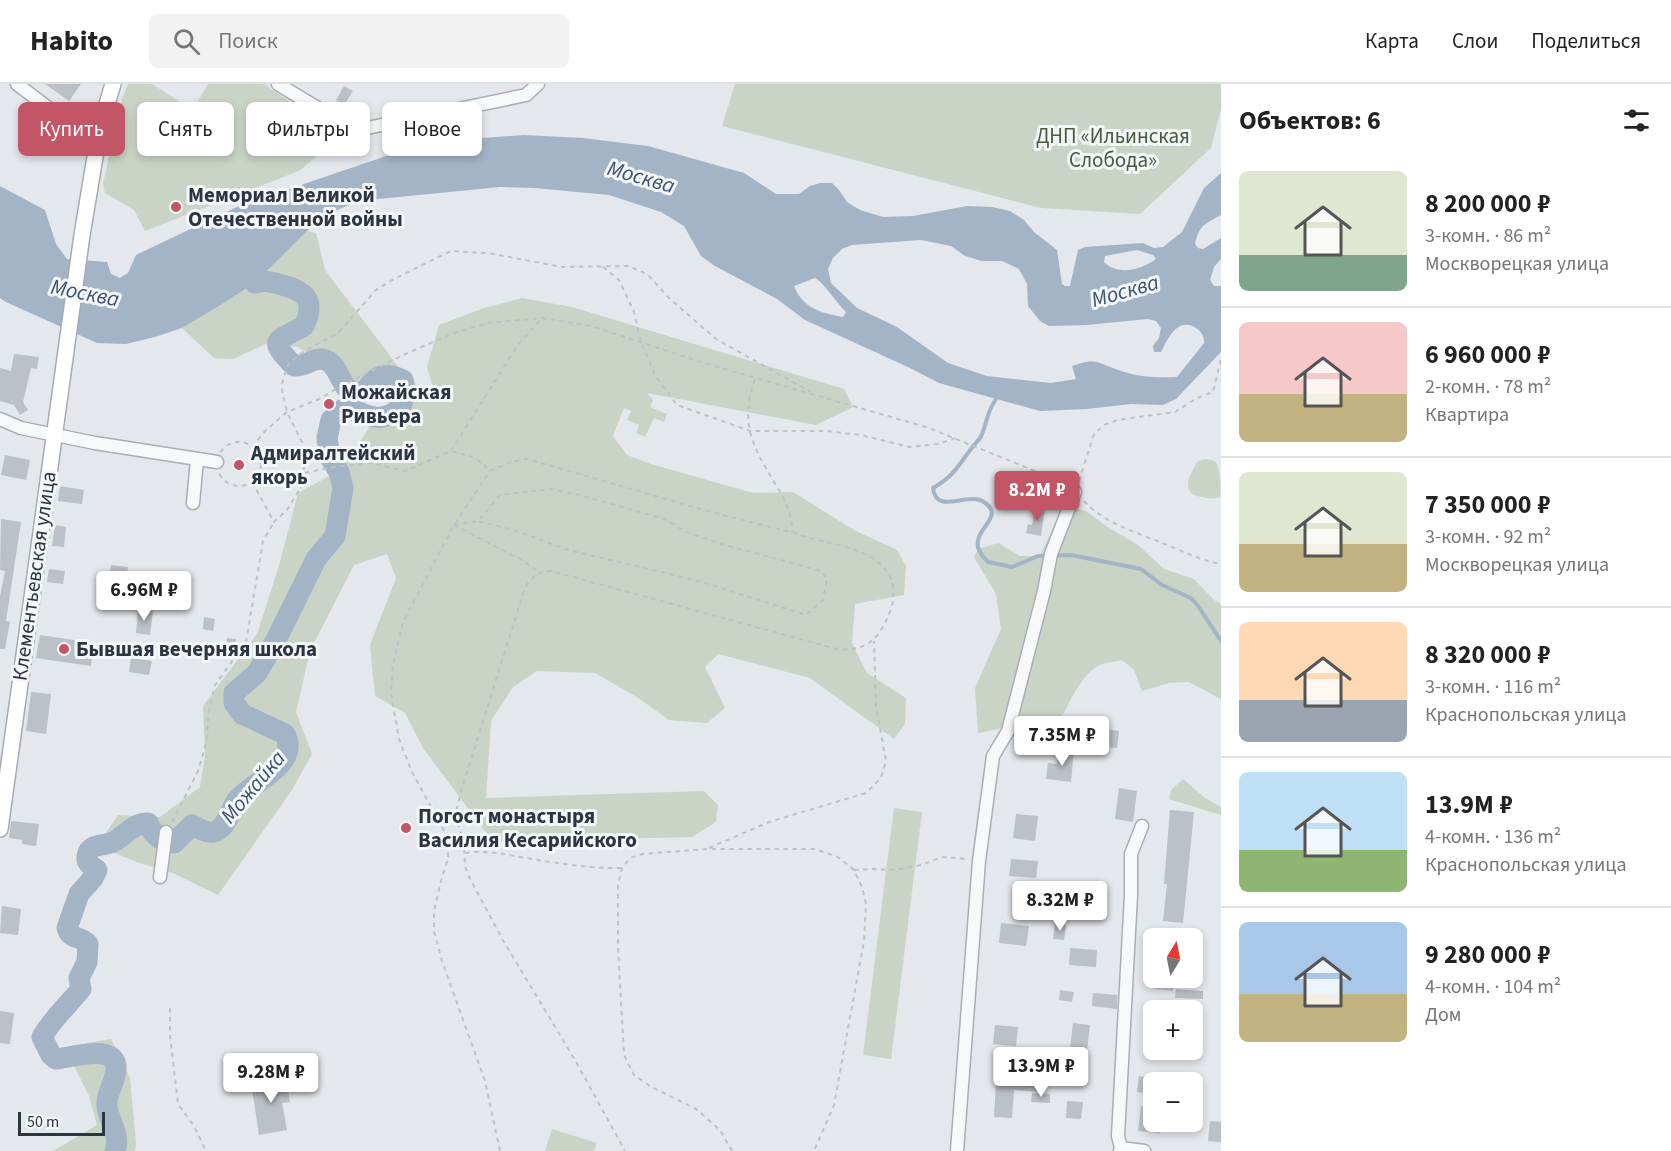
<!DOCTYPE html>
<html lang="ru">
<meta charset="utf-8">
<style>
body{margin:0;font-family:"Source Sans 3",sans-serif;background:#f2f2f2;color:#222;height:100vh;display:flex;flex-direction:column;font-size:22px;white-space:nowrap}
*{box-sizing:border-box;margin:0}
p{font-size:20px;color:#767676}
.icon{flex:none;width:33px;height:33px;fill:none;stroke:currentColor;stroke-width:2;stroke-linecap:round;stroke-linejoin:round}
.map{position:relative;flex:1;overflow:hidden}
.sheet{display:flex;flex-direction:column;background:#fff;width:450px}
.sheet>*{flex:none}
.banner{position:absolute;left:18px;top:18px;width:570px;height:54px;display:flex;gap:12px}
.needle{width:39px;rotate:10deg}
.buttons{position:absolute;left:1143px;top:844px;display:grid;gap:12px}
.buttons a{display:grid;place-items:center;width:60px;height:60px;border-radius:9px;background:#fff;box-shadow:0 3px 9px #0003;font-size:30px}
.scale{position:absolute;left:18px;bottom:15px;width:87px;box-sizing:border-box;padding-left:6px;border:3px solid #2d3542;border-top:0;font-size:16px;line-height:21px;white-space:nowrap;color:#2d3542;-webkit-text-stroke:4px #f4f6f8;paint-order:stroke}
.price{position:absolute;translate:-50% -51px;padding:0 14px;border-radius:6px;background:#fff;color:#222;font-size:20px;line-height:39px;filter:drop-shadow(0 2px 3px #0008)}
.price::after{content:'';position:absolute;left:50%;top:36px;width:18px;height:14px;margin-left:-9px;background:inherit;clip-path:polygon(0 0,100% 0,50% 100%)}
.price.current{background:#c35666;color:#fff}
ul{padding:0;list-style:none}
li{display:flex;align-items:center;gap:18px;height:150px;padding:0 18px}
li+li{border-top:2px solid #e0e0e0}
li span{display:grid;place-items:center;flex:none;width:168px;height:120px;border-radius:9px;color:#555}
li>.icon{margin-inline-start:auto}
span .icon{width:72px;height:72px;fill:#fffc;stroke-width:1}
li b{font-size:26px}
h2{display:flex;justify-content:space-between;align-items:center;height:72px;padding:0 18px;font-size:26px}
.chip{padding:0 21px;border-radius:9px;background:#fff;box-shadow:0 3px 9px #0003;font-size:21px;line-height:54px}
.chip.current{background:#c35666;color:#fff}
header{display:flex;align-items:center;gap:36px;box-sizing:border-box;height:84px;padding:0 30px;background:#fff;border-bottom:2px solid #e0e0e0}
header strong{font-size:28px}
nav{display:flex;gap:33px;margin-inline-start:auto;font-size:21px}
.search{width:420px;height:54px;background:#f2f2f2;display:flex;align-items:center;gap:15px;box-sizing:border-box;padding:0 21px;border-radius:9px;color:#767676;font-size:22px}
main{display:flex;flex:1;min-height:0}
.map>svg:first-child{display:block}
.green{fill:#c9d4c6}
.water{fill:#a3b4c7;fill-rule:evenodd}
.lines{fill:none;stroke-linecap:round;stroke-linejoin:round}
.stream{stroke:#a3b4c7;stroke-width:4}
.river{stroke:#a3b4c7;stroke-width:21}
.building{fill:#bcc0c7}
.minor-casing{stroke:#a9aeb5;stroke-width:15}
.major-casing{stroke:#a5abb5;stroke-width:18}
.path{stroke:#bec1c6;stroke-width:2;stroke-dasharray:4.5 4.5;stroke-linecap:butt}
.minor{stroke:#f7f8f9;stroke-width:12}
.major{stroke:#fff;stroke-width:15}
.poi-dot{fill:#c35666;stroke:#f4f6f8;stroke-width:2}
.labels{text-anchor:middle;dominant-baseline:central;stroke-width:6;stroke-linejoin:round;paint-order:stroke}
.park-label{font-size:21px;fill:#425c3c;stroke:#f4f6f8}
.poi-label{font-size:21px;font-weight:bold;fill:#2d3542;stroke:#f4f6f8;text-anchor:start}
.street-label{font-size:21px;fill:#2d3542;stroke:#f4f6f8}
.water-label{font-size:22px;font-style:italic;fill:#3b5372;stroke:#f4f6f8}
</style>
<header>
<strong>Habito</strong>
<div class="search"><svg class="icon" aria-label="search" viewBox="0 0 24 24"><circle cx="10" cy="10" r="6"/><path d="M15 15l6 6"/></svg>Поиск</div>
<nav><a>Карта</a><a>Слои</a><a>Поделиться</a></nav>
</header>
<main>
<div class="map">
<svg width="1221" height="1067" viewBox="0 0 1221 1067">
<rect width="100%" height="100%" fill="#e4e7eb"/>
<g class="green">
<polygon points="128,0 152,0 193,26 208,0 264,0 311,32 320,69 301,86 145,147 134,126 105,109 103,100 122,15"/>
<polygon points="735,0 1221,0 1221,25 1211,64 1140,130 1041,124 722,42"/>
<polygon points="307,147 316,149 325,186 410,298 435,310 427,283 439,241 484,224 522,214 572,223 844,305 853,323 816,341 647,309 653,316 650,323 667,330 664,338 654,334 645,353 636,349 639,341 627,336 631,327 624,324 613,352 627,371 651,380 753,409 793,408 854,446 897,466 906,482 904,511 855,520 852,559 867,589 906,614 905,640 894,655 810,594 718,570 705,583 725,624 707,639 669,636 637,613 595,589 537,587 513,603 491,637 486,714 704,707 718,721 716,738 692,753 493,758 423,664 405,629 375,612 370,561 396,494 387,470 354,481 310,567 296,628 312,670 292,706 218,811 173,789 139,779 97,762 118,731 160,733 200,703 205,672 203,622 257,550 278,485 298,409 342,385 371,341 411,333 298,263 268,259 233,275 214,274 182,244 255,199"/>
<path d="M 1206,375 L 1215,377 C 1221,386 1221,403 1220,413 C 1212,416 1208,414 1201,413 C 1179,409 1190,390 1198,377 Z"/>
<path d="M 1063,422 L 1086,427 L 1106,442 L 1138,461 L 1164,485 L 1194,495 L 1214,516 L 1221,520 L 1221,615 L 1189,598 L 1169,599 L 1142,607 L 1134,586 L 1122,576 C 1115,578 1104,578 1098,582 C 1082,590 1067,622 1060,638 L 1020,640 L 978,649 L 975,604 L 1001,545 L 996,510 L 974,473 L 978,465 L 998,459 L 1020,472 L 1040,472 Z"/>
<polygon points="1183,695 1205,714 1221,723 1221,731 1169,715 1171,706"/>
<polygon points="894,724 922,728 891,975 863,971"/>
<polygon points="111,955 130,994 136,1059 135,1067 53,1067 97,1041 89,1012 74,982 86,959"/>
<polygon points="552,1045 597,1059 594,1067 545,1067"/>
</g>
<path class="water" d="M 524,51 L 583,54 L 648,62 L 744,89 L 776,110 L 799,110 L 810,102 L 820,99 L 832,99 L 839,106 L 847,118 L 860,126 L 883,133 L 913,132 L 967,122 L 992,123 L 1010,127 L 1024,136 L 1034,148 L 1057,166 L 1062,200 L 1065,202 L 1070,202 L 1078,166 L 1085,163 L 1143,159 L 1154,164 L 1163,163 L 1182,148 L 1204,104 L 1221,89 L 1221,131 C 1205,140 1199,141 1195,160 L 1198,164 L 1203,165 L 1221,154 L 1221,175 L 1214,183 L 1210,196 L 1214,202 L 1221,202 L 1221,268 L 1176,315 L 1163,321 L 1131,320 L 1087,325 L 1040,327 L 939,299 L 910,284 L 805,236 L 777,215 L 715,182 L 701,172 L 684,142 L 661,128 L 609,111 L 535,104 L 500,103 L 358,117 L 335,127 L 307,147 L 255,199 L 222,220 L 182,244 L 155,253 L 126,260 L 97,259 L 6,218 L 0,214 L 0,102 L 45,126 L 56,160 L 67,175 L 107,178 L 111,190 L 120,194 L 128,189 L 136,171 L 239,122 L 392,70 L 454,56 ZM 921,156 L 951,162 L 965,172 L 982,177 L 1002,177 L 1019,185 L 1027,200 L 1028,222 L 1040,237 L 1049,242 L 1087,241 L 1148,235 L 1156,237 L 1161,244 L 1159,254 L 1153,262 L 1154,268 L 1161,268 C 1165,260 1170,249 1177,244 C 1188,235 1206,247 1204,259 L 1177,293 C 1158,294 1138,293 1121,287 C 1097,279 1098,273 1072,282 L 1076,295 L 1051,299 L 987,292 L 948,279 L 897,243 L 857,224 L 831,199 L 828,185 L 833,174 L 842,165 L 852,161 ZM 1137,166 L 1153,171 L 1156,175 C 1141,186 1118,192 1104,178 L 1105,172 ZM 815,194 C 823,198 838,220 846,228 L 843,233 C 820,229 803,224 794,202 Z"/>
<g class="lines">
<path class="stream" d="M 996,315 C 986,330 988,335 982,350 C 980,356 975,359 971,365 C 957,383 954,392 933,404 C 936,432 968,407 984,418 C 1006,433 974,444 978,463 C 979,468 984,474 988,478 L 1012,483 L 1038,472 L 1071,471 L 1141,485 L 1162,501 L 1191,514 L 1198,522 L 1221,557"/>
<path class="river" d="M 115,1067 C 121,1051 109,1038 107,1022 C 106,1011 113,1002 115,991 C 124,956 71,974 56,975 L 51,971 L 42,953 C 53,934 68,921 81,905 L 79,894 L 87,878 L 88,860 C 82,852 70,856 67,844 L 79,810 L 93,794 L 97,786 C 92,782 86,780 87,772 C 89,758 106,763 115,757 C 127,750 133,739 148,739 C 154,752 159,757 174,759 L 192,741 C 199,744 210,752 218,746 C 229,739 230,726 237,716 C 251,698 301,681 285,650 L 242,630 L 234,619 L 234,609 L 257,589 L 275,558 L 316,475 L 335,452 L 343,404 L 339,388 L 330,373 L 327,354 L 331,336 L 343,325 C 368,327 374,343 400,325 L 406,308 L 403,296 C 370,281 373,308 358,309 C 340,309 341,282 326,276 C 314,272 306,283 294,282 C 266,253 277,258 304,242 C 316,217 306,207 282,201 C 272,198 266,196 255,199 L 238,174"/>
</g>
<g class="building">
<polygon points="45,0 81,0 69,17"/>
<polygon points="344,2 353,7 344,21 336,16"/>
<polygon points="14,270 39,273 37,285 31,284 23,318 28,326 20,331 14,321 0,317 0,284 11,287"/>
<polygon points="5,371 30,376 26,396 1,391"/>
<polygon points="60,402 84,406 82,420 58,417"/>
<polygon points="1035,422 1045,424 1041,452 1026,449 1028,440 1032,441"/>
<polygon points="1,435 21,438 6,537 10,538 5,565 0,565 0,513 5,487 0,486"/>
<polygon points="55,441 66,443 64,463 52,462"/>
<polygon points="111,481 128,483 126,499 109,496"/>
<polygon points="49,485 65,487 63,500 47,498"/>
<polygon points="138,525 153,527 150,551 136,549"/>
<polygon points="204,533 215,535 213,547 203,545"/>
<polygon points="40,551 94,559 91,582 36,574"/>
<polygon points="227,554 236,555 235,568 226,567"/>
<polygon points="131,574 152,577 149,591 129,588"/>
<polygon points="31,608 51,610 46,650 26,647"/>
<polygon points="1104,645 1119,647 1117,664 1102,663"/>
<polygon points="1058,665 1074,666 1071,698 1046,695 1048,679 1057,680"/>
<polygon points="1119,704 1137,707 1133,738 1115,735"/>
<polygon points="1170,726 1194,728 1183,839 1163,837 1167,800 1164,800"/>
<polygon points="1016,730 1038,732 1035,757 1013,754"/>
<polygon points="11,737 39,740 36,762 22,760 22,756 9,754"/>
<polygon points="1011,775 1038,777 1036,794 1009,792"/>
<polygon points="2,822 21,825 18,851 0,849"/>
<polygon points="1001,839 1029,842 1026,862 999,859"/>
<polygon points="1055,840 1066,841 1064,856 1053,855"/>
<polygon points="1070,864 1097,866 1096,883 1069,881"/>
<polygon points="1155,894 1174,894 1173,907 1154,905"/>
<polygon points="1176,905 1203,907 1203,915 1175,914"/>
<polygon points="1060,906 1074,908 1072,918 1059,916"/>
<polygon points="1093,909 1117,911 1117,925 1092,922"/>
<polygon points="0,927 14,929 10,960 0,959"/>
<polygon points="1147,935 1154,936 1154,965 1144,964"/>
<polygon points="1073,939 1090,941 1087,967 1070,965"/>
<polygon points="995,941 1018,943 1016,962 993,960"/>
<polygon points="997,979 1023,981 1022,992 1040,994 1039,1008 1014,1006 1012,1034 994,1033"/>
<polygon points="1139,992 1152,994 1150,1010 1137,1008"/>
<polygon points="286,993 290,1018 282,1019 287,1046 259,1051 251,998"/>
<polygon points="1032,1009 1050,1010 1050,1019 1031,1018"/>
<polygon points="1067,1017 1083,1018 1081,1035 1066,1034"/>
<polygon points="1141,1022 1154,1024 1154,1038 1161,1038 1160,1049 1138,1047"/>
<polygon points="1210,1037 1221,1038 1221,1058 1208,1057"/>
</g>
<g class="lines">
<defs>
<g id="minor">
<polyline points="17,0 64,36 81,41 100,43"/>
<polyline points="278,0 334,34 367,44 526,11 538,0"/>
<polyline points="0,335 21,344 95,359 217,378"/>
<polyline points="193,419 197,376"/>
<polyline points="160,793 166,748"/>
<polyline points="1121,1064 1144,1067"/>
<polyline points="957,1067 979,777 993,672 1008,647 1044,507 1051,470 1075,408"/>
<polyline points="1120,1067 1121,1064 1118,1052 1131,811 1131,770 1142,742"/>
</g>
<polyline id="major" points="0,745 82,151 100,43 113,0"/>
</defs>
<use href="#minor" class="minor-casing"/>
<use href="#major" class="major-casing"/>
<g class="path">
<polyline points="603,183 619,196 634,228 641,258 656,293 677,321 750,347 827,347 861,351 909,363 938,360 956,354"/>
<path d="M 755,295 C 740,337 751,360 773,396 C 784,415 792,425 792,448"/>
<circle cx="239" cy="380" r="22"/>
<polyline points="252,363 265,347 287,328 319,315 347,299 403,271 454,249 488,239 542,234 591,242 704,279 929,344 1040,389 1066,402"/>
<polyline points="451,367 517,262 542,234"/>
<polyline points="260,388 304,389 339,382 372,379 405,387 451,367 476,374 490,387"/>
<polyline points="1079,397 1094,350 1104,341 1117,336 1175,328 1197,314 1213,308 1221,275"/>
<polyline points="252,398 274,438 287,426 301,403 304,389 303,360 287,328 282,306 283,295 289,279 303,268 338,249 376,206 394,195 451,167 488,169 562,183 628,182 647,190 669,214 716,255 811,308"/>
<path d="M 1084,417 C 1105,440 1139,449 1167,461 C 1185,468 1202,477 1221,480"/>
<polyline points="454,441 478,437 500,411 550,405 576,410 665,435 686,448 725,461 821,487 827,495 823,516 806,531 699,497 568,466 517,447 478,437"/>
<polyline points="454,441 522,476 538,488"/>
<polyline points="172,738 198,687 207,656 208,631 215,601 246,558 263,457 274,438"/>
<polyline points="709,764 769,738 866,709 881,694 886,677 876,622 874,557"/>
<path d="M 465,769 C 486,766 505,770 525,774 C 558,779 589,785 622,784"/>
<polyline points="854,786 870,785 896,786 921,781 942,773 967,775"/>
<polyline points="170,924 170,952 178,1020 194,1042 206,1067"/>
<path d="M 500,1067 L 485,997 L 442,877 L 434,847 L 434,827 L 442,793 L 448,775 L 448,754 L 412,688 L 399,655 L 391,609 L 393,581 L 403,538 L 454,441 L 490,387 L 511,378 L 526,375 C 615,399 702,428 792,448 C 822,461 876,461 890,493 C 898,512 891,529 881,546 C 871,562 856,567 837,565 L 551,487 C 537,488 532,493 525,504 L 462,704 L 455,732 L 464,758 L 465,782 L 469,793 L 504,858 L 575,976 L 625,1067"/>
<polyline points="732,1067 720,1046 696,1025 650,1002 634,991 624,971 618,864 618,801 622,784 630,774 642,770 707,765 815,765 838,773 854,786 862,803 866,820 864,857 834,1021 814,1067"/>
</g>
<use href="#minor" class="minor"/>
<use href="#major" class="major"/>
</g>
<g class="poi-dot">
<circle cx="176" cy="123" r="6"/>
<circle cx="329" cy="320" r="6"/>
<circle cx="239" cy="381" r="6"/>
<circle cx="64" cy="565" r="6"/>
<circle cx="406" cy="744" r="6"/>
</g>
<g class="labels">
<g class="park-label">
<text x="1113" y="52">ДНП «Ильинская<tspan x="1113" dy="24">Слобода»</tspan></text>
</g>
<g class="poi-label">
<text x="188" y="111">Мемориал Великой<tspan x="188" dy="24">Отечественной войны</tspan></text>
<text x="341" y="308">Можайская<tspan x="341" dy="24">Ривьера</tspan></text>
<text x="251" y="369">Адмиралтейский<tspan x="251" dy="24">якорь</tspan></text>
<text x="76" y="565">Бывшая вечерняя школа</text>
<text x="418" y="732">Погост монастыря<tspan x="418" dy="24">Василия Кесарийского</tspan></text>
</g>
<g class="street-label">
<text transform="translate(34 492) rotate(-82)">Клементьевская улица</text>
</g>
<g class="water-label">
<text transform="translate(641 93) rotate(16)">Москва</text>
<text transform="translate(1125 207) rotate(-16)">Москва</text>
<text transform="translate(85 209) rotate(11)">Москва</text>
<text transform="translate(253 703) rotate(-50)">Можайка</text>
</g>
</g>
</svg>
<div class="buttons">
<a><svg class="needle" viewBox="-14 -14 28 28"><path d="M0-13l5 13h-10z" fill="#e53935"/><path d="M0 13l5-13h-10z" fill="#767676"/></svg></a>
<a>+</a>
<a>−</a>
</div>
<div class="scale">50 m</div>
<b class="price current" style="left:1037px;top:438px">8.2M ₽</b>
<b class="price" style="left:144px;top:538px">6.96M ₽</b>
<b class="price" style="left:1062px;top:683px">7.35M ₽</b>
<b class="price" style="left:1060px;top:848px">8.32M ₽</b>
<b class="price" style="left:1041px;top:1014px">13.9M ₽</b>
<b class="price" style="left:271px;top:1020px">9.28M ₽</b>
<div class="banner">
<a class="chip current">Купить</a>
<a class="chip">Снять</a>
<a class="chip">Фильтры</a>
<a class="chip">Новое</a>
</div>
</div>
<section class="sheet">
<h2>Объектов: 6<svg class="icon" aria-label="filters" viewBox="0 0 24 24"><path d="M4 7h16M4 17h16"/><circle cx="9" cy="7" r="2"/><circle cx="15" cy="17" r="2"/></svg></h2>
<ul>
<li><span style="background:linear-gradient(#dfe7d0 70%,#7fa58c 0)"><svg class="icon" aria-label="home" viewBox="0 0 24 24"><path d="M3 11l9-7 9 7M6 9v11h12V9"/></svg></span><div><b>8 200 000 ₽</b><p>3-комн. · 86 m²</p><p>Москворецкая улица</p></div></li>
<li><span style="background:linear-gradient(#f6c9c9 60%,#c2b280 0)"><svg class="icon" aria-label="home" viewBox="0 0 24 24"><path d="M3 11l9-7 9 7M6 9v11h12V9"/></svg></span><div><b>6 960 000 ₽</b><p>2-комн. · 78 m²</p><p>Квартира</p></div></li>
<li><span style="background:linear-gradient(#dfe7d0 60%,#c2b280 0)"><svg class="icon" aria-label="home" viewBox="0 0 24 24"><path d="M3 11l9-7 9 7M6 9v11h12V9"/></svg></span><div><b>7 350 000 ₽</b><p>3-комн. · 92 m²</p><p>Москворецкая улица</p></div></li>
<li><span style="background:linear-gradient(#ffd9b3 65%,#9aa5b1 0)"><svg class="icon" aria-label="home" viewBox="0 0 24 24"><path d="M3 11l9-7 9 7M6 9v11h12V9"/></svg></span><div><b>8 320 000 ₽</b><p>3-комн. · 116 m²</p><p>Краснопольская улица</p></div></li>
<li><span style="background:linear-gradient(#bfe0f5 65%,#8fb573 0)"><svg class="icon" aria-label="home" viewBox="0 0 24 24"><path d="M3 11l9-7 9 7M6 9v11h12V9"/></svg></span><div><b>13.9M ₽</b><p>4-комн. · 136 m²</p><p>Краснопольская улица</p></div></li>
<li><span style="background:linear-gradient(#a9c7e8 60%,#c2b280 0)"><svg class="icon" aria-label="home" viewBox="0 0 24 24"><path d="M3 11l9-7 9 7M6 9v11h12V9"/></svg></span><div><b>9 280 000 ₽</b><p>4-комн. · 104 m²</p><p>Дом</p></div></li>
</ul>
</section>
</main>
